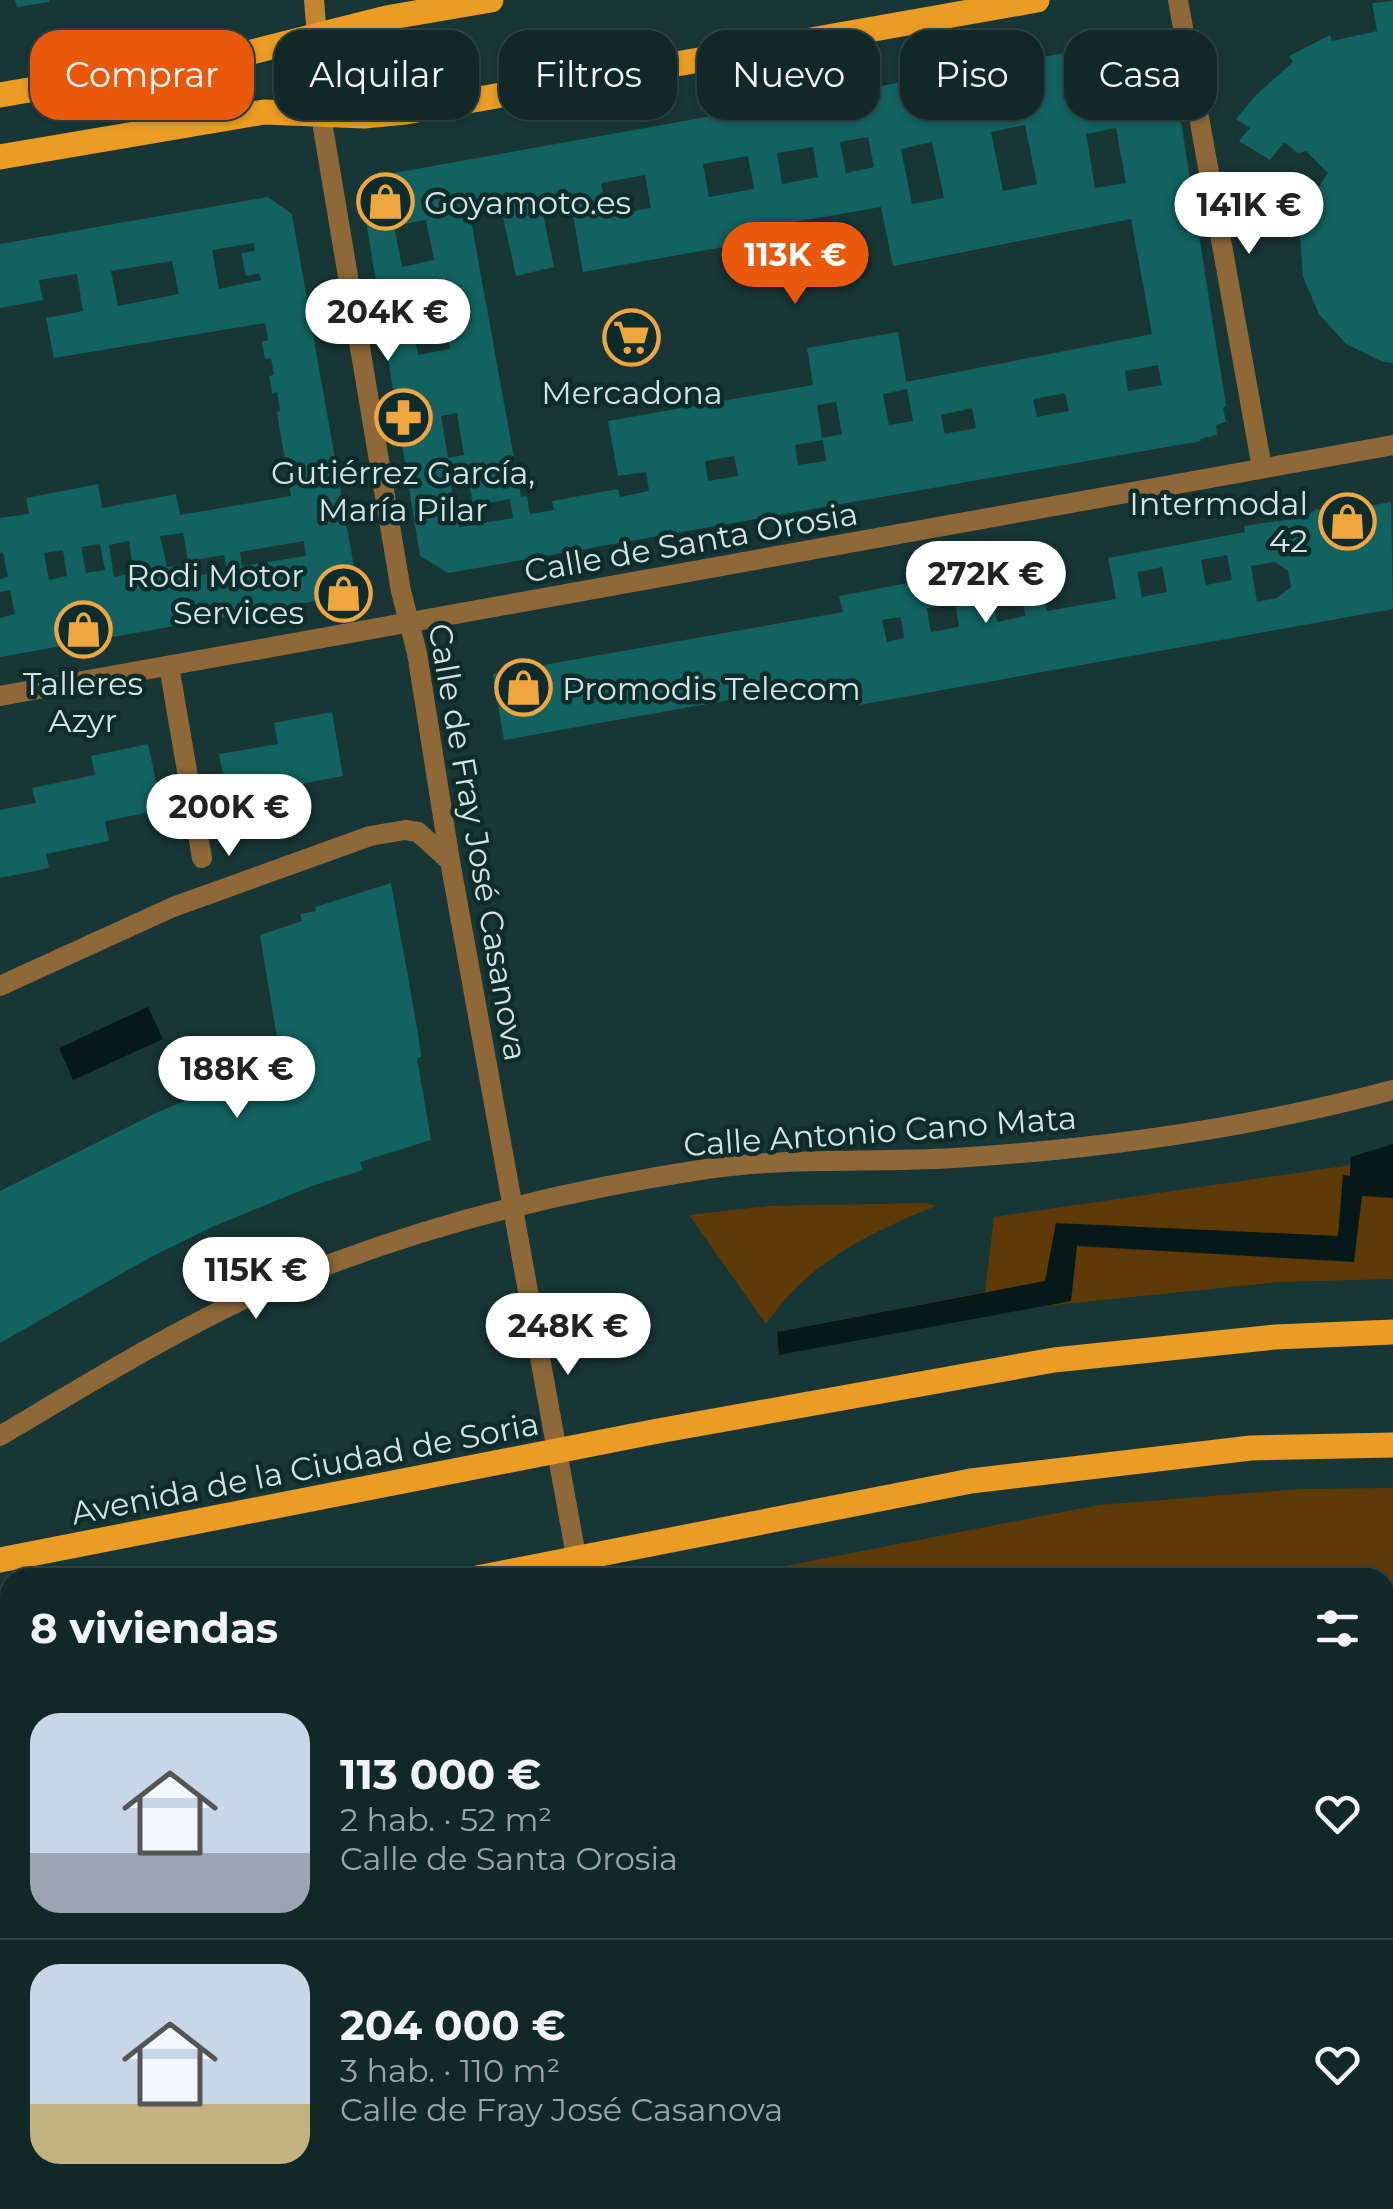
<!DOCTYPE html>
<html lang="es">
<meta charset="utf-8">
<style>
body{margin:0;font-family:Montserrat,sans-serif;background:#1b3030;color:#f1f3f6;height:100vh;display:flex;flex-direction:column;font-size:38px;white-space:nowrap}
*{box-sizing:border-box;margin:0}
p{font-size:32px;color:#9ca6a8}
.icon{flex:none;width:55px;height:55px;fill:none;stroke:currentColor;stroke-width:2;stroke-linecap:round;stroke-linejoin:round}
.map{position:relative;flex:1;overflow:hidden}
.sheet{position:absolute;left:0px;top:1568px;width:1395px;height:642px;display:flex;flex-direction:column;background:#122828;border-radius:30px 30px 0 0;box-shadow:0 2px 8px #0004,0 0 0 2px #314445}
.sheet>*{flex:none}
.hud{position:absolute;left:30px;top:30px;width:1335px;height:90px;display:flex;gap:20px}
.price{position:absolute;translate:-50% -85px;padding:0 22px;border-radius:35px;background:#fff;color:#222;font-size:32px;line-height:65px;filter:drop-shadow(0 2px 5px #0008)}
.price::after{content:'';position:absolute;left:50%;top:60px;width:30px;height:22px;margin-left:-15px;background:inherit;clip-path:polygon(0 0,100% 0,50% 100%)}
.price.selected{background:#ea580c;color:#fff}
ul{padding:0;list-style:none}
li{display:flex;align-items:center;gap:30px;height:250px;padding:0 30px}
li+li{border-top:2px solid #314445}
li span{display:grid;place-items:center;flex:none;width:280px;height:200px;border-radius:30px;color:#555}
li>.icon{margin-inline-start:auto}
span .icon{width:120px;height:120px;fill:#fffc;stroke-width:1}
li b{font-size:42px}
h2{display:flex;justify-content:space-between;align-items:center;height:120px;padding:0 30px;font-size:42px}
.pill{padding:0 35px;border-radius:30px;background:#122828;box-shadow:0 2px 8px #0004,0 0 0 2px #314445;font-size:35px;line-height:90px}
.pill.selected{background:#ea580c;color:#fff}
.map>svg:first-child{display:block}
.green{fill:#5d3a05}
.water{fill:#061818}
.building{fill:#126261;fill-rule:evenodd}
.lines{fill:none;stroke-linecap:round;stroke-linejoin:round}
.pedestrian{stroke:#8e6838;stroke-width:20}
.minor{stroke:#8e6838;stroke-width:20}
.tertiary{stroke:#8e6838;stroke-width:20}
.secondary{stroke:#c28532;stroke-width:20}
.primary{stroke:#eb9c24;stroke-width:25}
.labels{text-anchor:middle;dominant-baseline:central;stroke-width:9;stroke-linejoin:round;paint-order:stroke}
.poi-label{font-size:32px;fill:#d3e4e3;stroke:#0e2c2b}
.street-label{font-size:32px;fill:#d3e4e3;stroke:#0e2c2b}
</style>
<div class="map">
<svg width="1393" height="2209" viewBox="0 0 1393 2209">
<rect width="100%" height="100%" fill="#183636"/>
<g class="green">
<polygon points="1351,1165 1350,1176 1393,1179 1393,1279 1280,1282 1034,1307 779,1355 777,1332 985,1292 994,1217"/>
<path d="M 926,1203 L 936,1206 C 868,1233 809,1262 766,1324 L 689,1215 L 768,1206 Z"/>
<polygon points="1393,1488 1393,1912 1385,1908 1385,1578 728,1577 1099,1505 1301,1489"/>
<polygon points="10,1717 10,2052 0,2047 0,1719"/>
</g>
<g class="water">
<polygon points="148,1007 163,1039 73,1080 59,1048"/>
<polygon points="1393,1144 1393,1198 1362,1196 1354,1262 1077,1246 1071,1301 779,1355 777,1332 1045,1281 1056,1223 1338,1236 1343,1175 1350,1176 1351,1157"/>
<polygon points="0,1881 10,1884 10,1946 0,1949"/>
</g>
<g class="building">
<polygon points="15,0 49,0 49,2 17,7"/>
<polygon points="1393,1 1393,363 1383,362 1346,344 1319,314 1303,277 1300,236 1312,198 1328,173 1306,151 1298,153 1284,142 1270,160 1239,141 1250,128 1236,119 1256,95 1293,62 1289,56 1330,35 1332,41 1377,31 1372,3"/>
<path d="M 1121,43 L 1123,51 L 1136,48 L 1139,58 L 1150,54 L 1153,65 L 1161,63 L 1166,79 L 1174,77 L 1226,406 L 1223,408 L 1226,422 L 1216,425 L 1217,435 L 1200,439 L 1201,441 L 448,573 L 420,556 L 364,209 L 388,174 ZM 1025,125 L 1037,184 L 1003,191 L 991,132 ZM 1116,128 L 1126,183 L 1095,188 L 1086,134 ZM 868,137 L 874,167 L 846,173 L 840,142 ZM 932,142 L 944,198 L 912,204 L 901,149 ZM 813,147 L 818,177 L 782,184 L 777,153 ZM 748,156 L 754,189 L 709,197 L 703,164 ZM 645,175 L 651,208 L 607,216 L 601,183 ZM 569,193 L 583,272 L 791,235 L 789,223 L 881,207 L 893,266 L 1131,219 L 1152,334 L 906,382 L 898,332 L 807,348 L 813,385 L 608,421 L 618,476 L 646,472 L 649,491 L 620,497 L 618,489 L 552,501 L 554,510 L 530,514 L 527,496 L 521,497 L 470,215 L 501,208 L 516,276 L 554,267 L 540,200 ZM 426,220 L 434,260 L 402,267 L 394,226 ZM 442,309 L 450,349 L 418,355 L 411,315 ZM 1158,365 L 1162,385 L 1128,391 L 1125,371 ZM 907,389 L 913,421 L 889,425 L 883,394 ZM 1065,393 L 1069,411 L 1037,417 L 1033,399 ZM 836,402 L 842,434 L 822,438 L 817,405 ZM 972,408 L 976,428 L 945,434 L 941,415 ZM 457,413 L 464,455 L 448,458 L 441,416 ZM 823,440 L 826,461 L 798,465 L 795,445 ZM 734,456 L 738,476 L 708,481 L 705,461 ZM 468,477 L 473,506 L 510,499 L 513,518 L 459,527 L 450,480 Z"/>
<path d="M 268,197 L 292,214 L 355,573 L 338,597 L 0,657 L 0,618 L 15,614 L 10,590 L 0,592 L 0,579 L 8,577 L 3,552 L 0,553 L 0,518 L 29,514 L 26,498 L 98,484 L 102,508 L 176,494 L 180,515 L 291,496 L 277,412 L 280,411 L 277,392 L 272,394 L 269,376 L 274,375 L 271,358 L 265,359 L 262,342 L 268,340 L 265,323 L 54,358 L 46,318 L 83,311 L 77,274 L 39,280 L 43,300 L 0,308 L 0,244 ZM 254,243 L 255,251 L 241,253 L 246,276 L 259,273 L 261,280 L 219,289 L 212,250 ZM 172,261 L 179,294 L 118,306 L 111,271 ZM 183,533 L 188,561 L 224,555 L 227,570 L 190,577 L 188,564 L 167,567 L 160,536 ZM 129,541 L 134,573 L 114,577 L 109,545 ZM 304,541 L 306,556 L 242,566 L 240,552 ZM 100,544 L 105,570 L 86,573 L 81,547 ZM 63,550 L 67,576 L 49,580 L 44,553 Z"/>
<path d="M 1391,502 L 1393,609 L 859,705 L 855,678 L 504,740 L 493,674 L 843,612 L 839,596 L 1037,559 L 1047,611 L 1116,599 L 1108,558 L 1245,532 L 1244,526 L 1305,517 L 1316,509 L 1334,512 ZM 1227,555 L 1232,580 L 1206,585 L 1201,560 ZM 1275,562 L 1288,571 L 1291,587 L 1277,598 L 1257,602 L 1251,566 ZM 1162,567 L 1167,592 L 1142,597 L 1137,572 ZM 1021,592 L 1025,616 L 997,622 L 992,597 ZM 955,603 L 959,627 L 931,632 L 927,608 ZM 901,617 L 904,638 L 887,642 L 882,620 Z"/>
<polygon points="332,712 343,776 285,787 289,808 232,819 219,754 278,744 274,723"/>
<polygon points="148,744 162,810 105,821 109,841 46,854 49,868 0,878 0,810 36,803 32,788 95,775 91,756"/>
<polygon points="391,883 418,1033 421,1057 417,1058 431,1140 360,1162 363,1170 312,1186 212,1227 149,1258 0,1343 0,1191 158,1112 281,1061 260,935 302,921 300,914 316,911 315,907"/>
</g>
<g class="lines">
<polyline class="pedestrian" points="169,666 202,858"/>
<g class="minor">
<polyline points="1178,0 1262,468"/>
<polyline points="0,696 1393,445"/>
<polyline points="0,986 173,907 370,836 405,830 418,832 450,861"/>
<path d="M 0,1436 C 86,1385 172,1332 263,1290 C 288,1278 315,1270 341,1260 C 459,1216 581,1188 706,1169 C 788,1157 871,1163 954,1158 C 1101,1149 1250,1128 1393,1090"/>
</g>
<g class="tertiary">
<polyline points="317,36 315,69 321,116 401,591 417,653 450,861 580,1578"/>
<polyline points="631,2200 633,2209"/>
<polyline points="692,2200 694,2209"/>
</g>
<polyline class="secondary" points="314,0 317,36"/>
<g class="primary">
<polyline points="0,95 244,54 386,18 491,0"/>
<polyline points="0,157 264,112 364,116 406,112 1037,0"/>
<polyline points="0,1560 658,1431 1054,1360 1275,1337 1393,1332"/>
<polyline points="477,1578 971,1481 1251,1448 1393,1445"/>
<polyline points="0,1670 10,1668"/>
</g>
</g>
<defs>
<symbol id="shop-ring" viewBox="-11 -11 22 22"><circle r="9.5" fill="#0e2c2b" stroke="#f0a63f" stroke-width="1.5"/><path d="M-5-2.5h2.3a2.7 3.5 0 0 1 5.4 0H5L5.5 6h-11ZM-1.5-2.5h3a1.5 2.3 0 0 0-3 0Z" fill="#f0a63f"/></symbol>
<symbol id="supermarket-ring" viewBox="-11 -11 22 22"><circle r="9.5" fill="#0e2c2b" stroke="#f0a63f" stroke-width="1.5"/><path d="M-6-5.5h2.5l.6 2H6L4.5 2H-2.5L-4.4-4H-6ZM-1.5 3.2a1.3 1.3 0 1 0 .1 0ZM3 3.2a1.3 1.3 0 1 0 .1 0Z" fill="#f0a63f"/></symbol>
<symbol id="pharmacy-ring" viewBox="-11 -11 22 22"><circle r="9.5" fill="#0e2c2b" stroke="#f0a63f" stroke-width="1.5"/><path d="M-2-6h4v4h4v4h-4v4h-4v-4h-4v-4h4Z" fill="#f0a63f"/></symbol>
</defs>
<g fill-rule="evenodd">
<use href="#shop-ring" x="354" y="170" width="63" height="63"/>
<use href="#supermarket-ring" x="600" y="306" width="63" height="63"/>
<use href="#pharmacy-ring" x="372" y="386" width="63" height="63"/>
<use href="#shop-ring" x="1316" y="490" width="63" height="63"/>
<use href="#shop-ring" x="312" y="562" width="63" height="63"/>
<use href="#shop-ring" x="52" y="598" width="63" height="63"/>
<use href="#shop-ring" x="492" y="656" width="63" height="63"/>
</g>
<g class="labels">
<g class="poi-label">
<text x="424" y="202" text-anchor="start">Goyamoto.es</text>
<text x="632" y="392">Mercadona</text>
<text x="403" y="472">Gutiérrez García,<tspan x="403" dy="37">María Pilar</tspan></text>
<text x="1308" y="503" text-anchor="end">Intermodal<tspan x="1308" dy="37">42</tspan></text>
<text x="304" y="575" text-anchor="end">Rodi Motor<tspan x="304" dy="37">Services</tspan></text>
<text x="83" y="683">Talleres<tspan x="83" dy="37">Azyr</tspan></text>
<text x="562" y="688" text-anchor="start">Promodis Telecom</text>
</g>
<g class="street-label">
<text transform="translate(691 542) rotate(-10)">Calle de Santa Orosia</text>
<text transform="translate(478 842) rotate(80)">Calle de Fray José Casanova</text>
<text transform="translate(880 1131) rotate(-4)">Calle Antonio Cano Mata</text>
<text transform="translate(305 1468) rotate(-11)">Avenida de la Ciudad de Soria</text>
</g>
</g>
</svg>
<b class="price" style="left:1249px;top:257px">141K €</b>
<b class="price selected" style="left:795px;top:307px">113K €</b>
<b class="price" style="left:388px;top:364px">204K €</b>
<b class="price" style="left:986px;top:626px">272K €</b>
<b class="price" style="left:229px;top:859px">200K €</b>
<b class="price" style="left:237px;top:1121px">188K €</b>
<b class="price" style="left:256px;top:1322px">115K €</b>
<b class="price" style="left:568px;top:1378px">248K €</b>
<div class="hud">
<a class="pill selected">Comprar</a>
<a class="pill">Alquilar</a>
<a class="pill">Filtros</a>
<a class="pill">Nuevo</a>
<a class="pill">Piso</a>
<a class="pill">Casa</a>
</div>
<section class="sheet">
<h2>8 viviendas<svg class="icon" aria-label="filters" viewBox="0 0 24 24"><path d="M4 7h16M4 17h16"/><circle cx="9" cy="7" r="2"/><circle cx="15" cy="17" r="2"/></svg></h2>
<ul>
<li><span style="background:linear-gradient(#c9d6e8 70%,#9aa5b1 0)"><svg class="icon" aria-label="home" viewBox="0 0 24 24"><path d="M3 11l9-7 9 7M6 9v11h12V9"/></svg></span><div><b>113 000 €</b><p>2 hab. · 52 m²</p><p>Calle de Santa Orosia</p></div><svg class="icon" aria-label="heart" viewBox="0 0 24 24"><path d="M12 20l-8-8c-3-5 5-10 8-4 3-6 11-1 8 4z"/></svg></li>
<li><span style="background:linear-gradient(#c9d6e8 70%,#c2b280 0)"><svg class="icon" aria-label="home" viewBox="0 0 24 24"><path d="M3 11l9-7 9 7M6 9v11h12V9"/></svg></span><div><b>204 000 €</b><p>3 hab. · 110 m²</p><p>Calle de Fray José Casanova</p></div><svg class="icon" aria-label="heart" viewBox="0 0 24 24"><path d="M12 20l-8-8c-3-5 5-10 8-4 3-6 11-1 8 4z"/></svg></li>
</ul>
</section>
</div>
